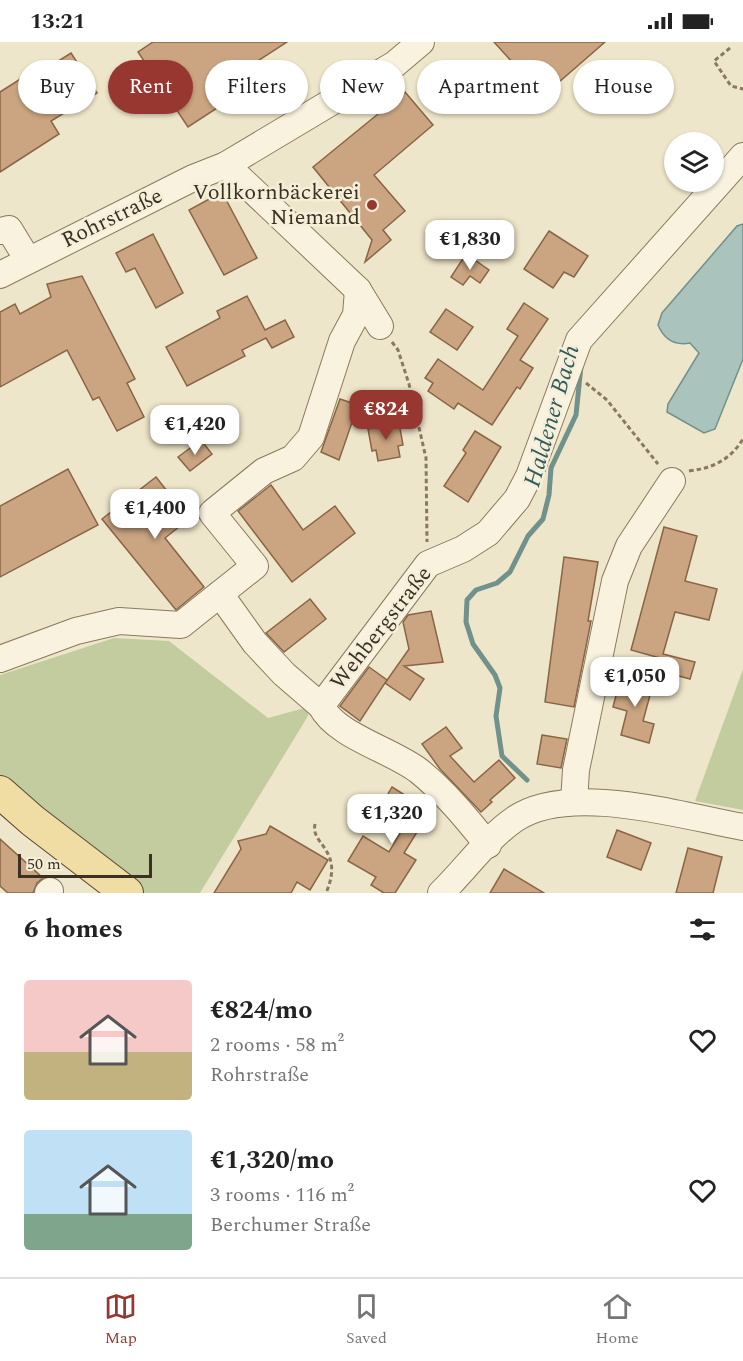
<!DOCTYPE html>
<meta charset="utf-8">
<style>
body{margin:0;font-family:Spectral,serif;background:#f2f2f2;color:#222;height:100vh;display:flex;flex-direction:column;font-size:22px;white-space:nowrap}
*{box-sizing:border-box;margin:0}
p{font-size:20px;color:#767676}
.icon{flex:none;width:33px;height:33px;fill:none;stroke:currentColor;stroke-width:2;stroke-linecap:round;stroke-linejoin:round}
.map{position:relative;height:851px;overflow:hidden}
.sheet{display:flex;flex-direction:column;background:#fff;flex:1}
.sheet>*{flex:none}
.banner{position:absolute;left:18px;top:18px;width:708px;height:54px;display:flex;gap:12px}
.fabs{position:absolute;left:664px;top:90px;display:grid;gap:12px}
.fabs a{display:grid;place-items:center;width:60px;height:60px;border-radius:50%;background:#fff;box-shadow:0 2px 4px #0004;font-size:30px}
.scale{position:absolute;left:18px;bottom:15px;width:134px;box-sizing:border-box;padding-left:6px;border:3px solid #3b3021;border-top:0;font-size:16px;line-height:21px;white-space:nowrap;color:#3b3021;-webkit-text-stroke:4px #f5efda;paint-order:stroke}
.price{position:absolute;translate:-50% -51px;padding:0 14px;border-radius:12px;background:#fff;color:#222;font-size:20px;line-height:39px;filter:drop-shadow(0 2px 3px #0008)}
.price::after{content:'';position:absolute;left:50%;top:36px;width:18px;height:14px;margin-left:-9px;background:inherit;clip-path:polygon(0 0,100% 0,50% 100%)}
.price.current{background:#983730;color:#fff}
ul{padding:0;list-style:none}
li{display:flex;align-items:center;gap:18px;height:150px;padding:0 24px}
li span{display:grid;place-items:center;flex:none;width:168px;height:120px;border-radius:6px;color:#555}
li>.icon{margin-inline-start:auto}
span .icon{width:72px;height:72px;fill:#fffc;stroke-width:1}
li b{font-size:26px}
h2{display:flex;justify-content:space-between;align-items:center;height:72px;padding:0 24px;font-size:26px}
.pill{padding:0 21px;border-radius:27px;background:#fff;box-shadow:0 2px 4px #0004;font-size:21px;line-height:54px}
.pill.current{background:#983730;color:#fff}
.status{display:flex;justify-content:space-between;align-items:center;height:42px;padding:0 30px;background:#fff;direction:ltr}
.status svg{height:16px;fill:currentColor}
.tabs{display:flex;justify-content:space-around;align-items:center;height:84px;border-top:2px solid #e0e0e0;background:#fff;font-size:16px;color:#767676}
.tabs a{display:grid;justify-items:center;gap:3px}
.tabs .current{color:#983730}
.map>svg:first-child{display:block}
.green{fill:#c3cc9e}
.water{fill:#aac3bd;stroke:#71918b;stroke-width:1.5}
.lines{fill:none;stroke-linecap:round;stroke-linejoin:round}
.stream{stroke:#71918b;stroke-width:5}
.building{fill:#cba581;stroke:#896545;stroke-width:1.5}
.minor-casing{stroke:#8a795f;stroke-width:28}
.major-casing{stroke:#594732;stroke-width:34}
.path{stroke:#8a795f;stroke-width:3;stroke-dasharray:4.5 3;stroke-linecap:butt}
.minor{stroke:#f8f2de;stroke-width:26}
.major{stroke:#efdda4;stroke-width:32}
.poi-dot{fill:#983730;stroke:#f5efda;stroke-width:2}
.labels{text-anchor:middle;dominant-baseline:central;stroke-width:5;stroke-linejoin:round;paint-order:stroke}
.poi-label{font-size:22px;fill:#3b3021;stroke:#f5efda;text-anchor:end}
.street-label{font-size:22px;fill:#3b3021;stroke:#f5efda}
.water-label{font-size:24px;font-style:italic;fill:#315a5b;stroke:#f5efda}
</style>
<div class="status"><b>13:21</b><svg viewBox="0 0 49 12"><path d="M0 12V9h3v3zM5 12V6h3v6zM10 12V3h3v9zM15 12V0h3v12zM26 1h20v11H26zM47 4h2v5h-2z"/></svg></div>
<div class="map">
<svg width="743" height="851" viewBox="0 0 743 851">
<rect width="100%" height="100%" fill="#eee6ca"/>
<g class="green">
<polygon points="114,596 169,599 268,676 308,665 308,674 200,851 140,851 0,737 0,633"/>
<polygon points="743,627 743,768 695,759"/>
</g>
<path class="water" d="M 743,182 L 743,317 L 715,387 L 704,391 L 667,370 L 668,362 L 699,311 L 690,301 C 674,304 664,297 658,283 L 662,271 L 737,184 Z"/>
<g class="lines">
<polyline class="stream" points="527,738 502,714 496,674 500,646 495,633 473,602 466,580 467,558 476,548 497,541 510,530 528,494 543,477 549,453 551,426 576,373 581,324"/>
</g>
<g class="building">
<polygon points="153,0 287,0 227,39 237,53 188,85 138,10"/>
<polygon points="494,0 605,0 543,54"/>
<polygon points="71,11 97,51 51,79 59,92 0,130 0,50 22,36 25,40"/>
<polygon points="405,50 433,83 374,133 405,169 383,188 391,198 365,220 372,198 313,125"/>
<polygon points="222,150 257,216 224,233 189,168"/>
<polygon points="549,189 588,214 574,235 564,230 553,246 524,227"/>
<polygon points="153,192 183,251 156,266 135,226 126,230 116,211"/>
<polygon points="466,212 489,228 480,241 470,234 463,243 451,235"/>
<polygon points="82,234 135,337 127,341 144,375 117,389 99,355 93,358 67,308 0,345 0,270 15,262 20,272 51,255 47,242"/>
<polygon points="247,254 265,288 285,278 294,295 272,306 266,296 242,308 245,314 187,344 166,305 220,276 217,269"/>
<polygon points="524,261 548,277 520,318 533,326 520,347 517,345 492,383 458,361 454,367 428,349 433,341 425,336 438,317 483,348 518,294 507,287"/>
<polygon points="446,267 473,285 457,308 430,290"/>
<polygon points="340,357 358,363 339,418 321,410"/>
<polygon points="399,381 403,403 398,404 400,415 378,419 376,408 372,409 368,387"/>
<polygon points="475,389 501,405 468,460 444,444 466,411 463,408"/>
<polygon points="201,398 212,412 190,429 178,415"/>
<polygon points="68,427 98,483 0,535 0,464"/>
<polygon points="156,435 189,477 165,496 204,545 176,568 102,477"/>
<polygon points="271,443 303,488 335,464 355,491 292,540 238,469"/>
<polygon points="664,485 697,494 685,539 717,547 709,578 675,570 663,612 695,620 690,637 657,628 660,616 631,608"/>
<polygon points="564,515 598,520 588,579 591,579 574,665 545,660"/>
<polygon points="310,557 326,577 284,610 266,591"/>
<polygon points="431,569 443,620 404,624 424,637 410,658 385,641 409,607 403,580 408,573"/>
<polygon points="369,625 387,638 360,679 340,664"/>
<polygon points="621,634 653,642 643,679 654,682 649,701 621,693 627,669 613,665"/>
<polygon points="446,685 462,706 450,714 474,740 499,718 515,736 490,758 492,760 481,770 440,727 422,702"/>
<polygon points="542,693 567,697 561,726 537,722"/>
<polygon points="392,745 430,769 404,811 416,818 395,851 384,851 371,843 376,835 348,819 363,794 389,810 406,781 380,766"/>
<polygon points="270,784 328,818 310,848 297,840 291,851 214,851 241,807 238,799 266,792"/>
<polygon points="617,788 651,801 641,828 607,815"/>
<polygon points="0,797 43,836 37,841 33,851 8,851 0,844"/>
<polygon points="688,806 722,815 713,851 676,851"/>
<polygon points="504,827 544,851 490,851"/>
</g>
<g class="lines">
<defs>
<g id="minor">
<polyline points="226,123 358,248 380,284"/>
<polyline points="0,189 9,187 28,218"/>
<polyline points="0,233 193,136 226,123 395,22 421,0"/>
<polyline points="220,552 255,601 284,632 321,664"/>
<polyline points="0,617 76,589 119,579 181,583 255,524 212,471 264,429 293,416 311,395 342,299 356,273 358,248"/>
<polyline points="574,760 576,728 615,539 629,504 672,439"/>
<path d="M 488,803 C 467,777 445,750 419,729 C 392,708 336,694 321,664 L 428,522 L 463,507 L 488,491 L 517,457 L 529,434 L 579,298 L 743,114"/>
<polyline points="48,851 50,849"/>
<path d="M 441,851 C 465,828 487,796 515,777 C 569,740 682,774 743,785"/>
</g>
<polyline id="major" points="0,750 33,779 127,851"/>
</defs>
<use href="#minor" class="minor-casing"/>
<use href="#major" class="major-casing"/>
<g class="path">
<polyline points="730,6 714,19 731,44 743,47"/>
<polyline points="392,300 398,308 409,342 426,416 427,500"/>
<polyline points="586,341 607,358 658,422"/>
<path d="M 689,429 C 713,426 730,418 743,397"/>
<path d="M 315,782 C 310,803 345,807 326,851"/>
</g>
<use href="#minor" class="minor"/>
<use href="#major" class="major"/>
</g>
<circle class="poi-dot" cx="372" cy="163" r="6"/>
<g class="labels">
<g class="poi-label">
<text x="360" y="150">Vollkornbäckerei<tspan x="360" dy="25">Niemand</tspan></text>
</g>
<g class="street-label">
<text transform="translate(112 176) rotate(-26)">Rohrstraße</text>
<text transform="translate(381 586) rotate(-52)">Wehbergstraße</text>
</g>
<g class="water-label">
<text transform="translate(552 374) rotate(-74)">Haldener Bach</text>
</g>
</g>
</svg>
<div class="fabs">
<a><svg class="icon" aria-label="layers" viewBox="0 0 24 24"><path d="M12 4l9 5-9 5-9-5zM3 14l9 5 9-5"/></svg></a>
</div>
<div class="scale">50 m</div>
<b class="price" style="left:470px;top:229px">€1,830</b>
<b class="price current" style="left:386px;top:399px">€824</b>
<b class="price" style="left:195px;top:414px">€1,420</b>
<b class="price" style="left:155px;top:498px">€1,400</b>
<b class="price" style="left:635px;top:666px">€1,050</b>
<b class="price" style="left:392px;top:803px">€1,320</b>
<div class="banner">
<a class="pill">Buy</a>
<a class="pill current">Rent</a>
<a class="pill">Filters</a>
<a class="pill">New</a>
<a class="pill">Apartment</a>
<a class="pill">House</a>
</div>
</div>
<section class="sheet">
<h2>6 homes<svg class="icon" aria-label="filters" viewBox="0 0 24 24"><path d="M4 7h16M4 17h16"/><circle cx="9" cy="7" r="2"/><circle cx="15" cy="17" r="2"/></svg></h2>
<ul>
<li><span style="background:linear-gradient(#f6c9c9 60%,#c2b280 0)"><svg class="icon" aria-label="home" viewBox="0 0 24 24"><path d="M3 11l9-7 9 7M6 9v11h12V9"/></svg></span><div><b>€824/mo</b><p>2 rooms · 58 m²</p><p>Rohrstraße</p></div><svg class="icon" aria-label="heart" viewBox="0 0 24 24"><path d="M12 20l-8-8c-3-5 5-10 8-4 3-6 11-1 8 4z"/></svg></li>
<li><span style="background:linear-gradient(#bfe0f5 70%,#7fa58c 0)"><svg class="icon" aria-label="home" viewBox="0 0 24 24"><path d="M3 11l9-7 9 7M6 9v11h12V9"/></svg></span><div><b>€1,320/mo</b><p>3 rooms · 116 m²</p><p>Berchumer Straße</p></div><svg class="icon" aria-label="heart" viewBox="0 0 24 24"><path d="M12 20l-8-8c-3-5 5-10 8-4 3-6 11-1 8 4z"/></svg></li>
</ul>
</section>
<nav class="tabs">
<a class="current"><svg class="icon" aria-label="map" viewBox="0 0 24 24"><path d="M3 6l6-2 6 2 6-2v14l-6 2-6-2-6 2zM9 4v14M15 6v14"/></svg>Map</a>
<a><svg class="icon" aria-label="saved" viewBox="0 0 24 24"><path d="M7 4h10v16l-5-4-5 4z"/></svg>Saved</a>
<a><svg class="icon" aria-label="home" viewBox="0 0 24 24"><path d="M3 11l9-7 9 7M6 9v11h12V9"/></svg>Home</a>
</nav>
